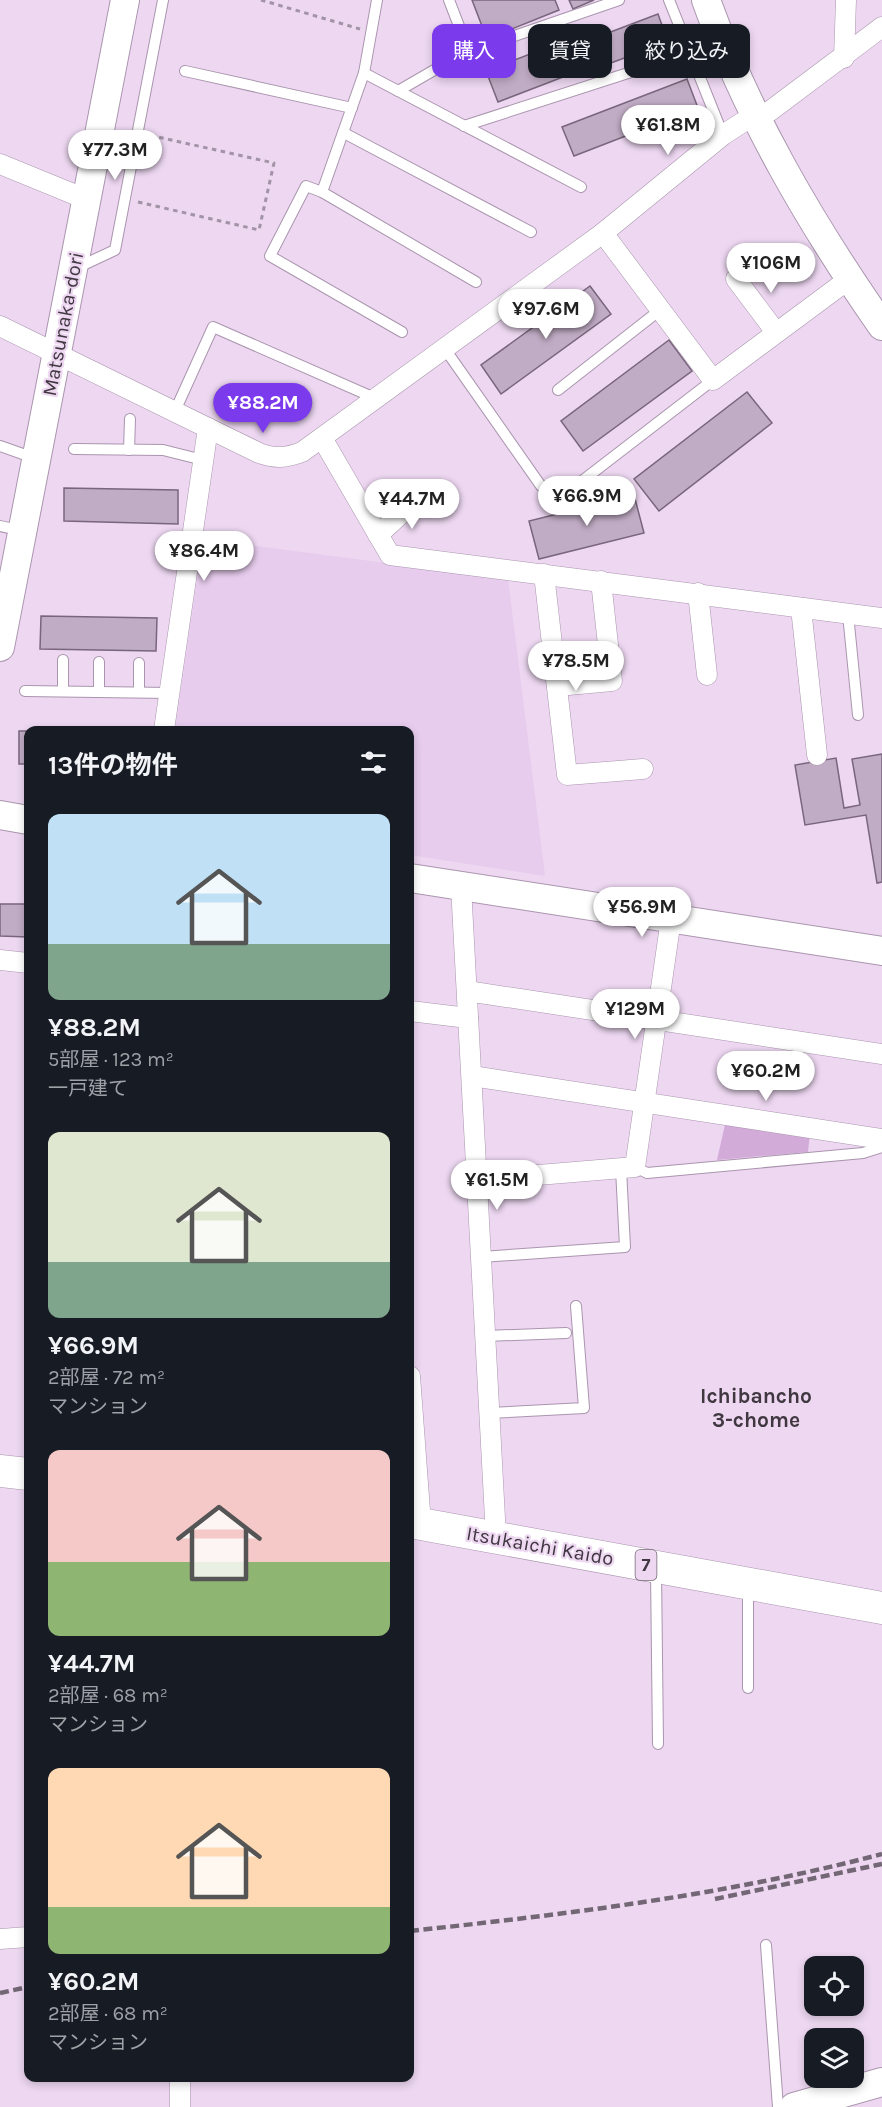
<!DOCTYPE html>
<html lang="ja">
<meta charset="utf-8">
<style>
body{margin:0;font-family:Karla,"Noto Sans JP",sans-serif;background:#242831;color:#f1f3f6;height:100vh;display:flex;flex-direction:column;font-size:22px;white-space:nowrap}
*{box-sizing:border-box;margin:0}
p{font-size:20px;color:#9ea1a6}
.icon{flex:none;width:33px;height:33px;fill:none;stroke:currentColor;stroke-width:2;stroke-linecap:round;stroke-linejoin:round}
.map{position:relative;flex:1;overflow:hidden}
.drawer{position:absolute;left:24px;top:726px;width:390px;height:1356px;display:flex;flex-direction:column;background:#171b24;border-radius:12px;box-shadow:0 3px 9px #0003}
.drawer>*{flex:none}
.top-card{position:absolute;left:432px;top:24px;width:360px;height:54px;display:flex;gap:12px}
.controls{position:absolute;left:804px;top:1956px;display:grid;gap:12px}
.controls a{display:grid;place-items:center;width:60px;height:60px;border-radius:12px;background:#171b24;box-shadow:0 3px 9px #0003;font-size:30px}
.price{position:absolute;translate:-50% -51px;padding:0 14px;border-radius:21px;background:#fff;color:#222;font-size:20px;line-height:39px;filter:drop-shadow(0 2px 3px #0008)}
.price::after{content:'';position:absolute;left:50%;top:36px;width:18px;height:14px;margin-left:-9px;background:inherit;clip-path:polygon(0 0,100% 0,50% 100%)}
.price.selected{background:#7c3aed;color:#fff}
ul{padding:0;list-style:none}
li{display:grid;align-content:center;gap:12px;height:318px;padding:0 24px}
li span{display:grid;place-items:center;height:186px;border-radius:12px;color:#555}
li>.icon{margin-inline-start:auto}
span .icon{width:108px;height:108px;fill:#fffc;stroke-width:1}
li b{font-size:26px}
h2{display:flex;justify-content:space-between;align-items:center;height:72px;padding:0 24px;font-size:26px}
.chip{padding:0 21px;border-radius:12px;background:#171b24;box-shadow:0 3px 9px #0003;font-size:21px;line-height:54px}
.chip.selected{background:#7c3aed;color:#fff}
.map>svg:first-child{display:block}
.built{fill:#e7cced}
.green{fill:#d2abd9}
.building{fill:#c1acc5;stroke:#79667d;stroke-width:1.5}
.lines{fill:none;stroke-linecap:round;stroke-linejoin:round}
.lane-casing{stroke:#aa95ae;stroke-width:12}
.street-casing{stroke:#aa95ae;stroke-width:21}
.secondary-casing{stroke:#aa95ae;stroke-width:30}
.primary-casing{stroke:#aa95ae;stroke-width:33}
.path{stroke:#a393a6;stroke-width:3;stroke-dasharray:4.5 4.5;stroke-linecap:butt}
.lane{stroke:#fff;stroke-width:10}
.street{stroke:#fff;stroke-width:20}
.secondary{stroke:#fff;stroke-width:28}
.primary{stroke:#fff;stroke-width:32}
.rail{stroke:#736775;stroke-width:4.5;stroke-dasharray:9 4.5;stroke-linecap:butt}
.labels{text-anchor:middle;dominant-baseline:central;stroke-width:4.5;stroke-linejoin:round;paint-order:stroke}
.shield{fill:#edd7f1;stroke:#746776;stroke-width:1.5}
.shield-label{font-size:18px;font-weight:bold;fill:#403741}
.street-label{font-size:20px;fill:#403741;stroke:#edd7f1}
.neighbourhood-label{font-size:21px;font-weight:bold;fill:#403741;stroke:#edd7f1}
</style>
<div class="map">
<svg width="882" height="2107" viewBox="0 0 882 2107">
<rect width="100%" height="100%" fill="#edd7f1"/>
<polygon class="built" points="203,539 508,579 545,876 410,855 410,730 175,730"/>
<polygon class="green" points="726,1120 810,1133 808,1152 717,1160"/>
<g class="building">
<polygon points="472,0 555,0 559,10 487,39"/>
<polygon points="569,0 594,0 573,9"/>
<polygon points="658,14 668,42 589,71 579,44"/>
<polygon points="564,41 576,72 498,102 486,71"/>
<polygon points="687,79 698,108 574,156 562,127"/>
<polygon points="590,286 611,314 501,394 481,365"/>
<polygon points="669,340 692,371 583,451 561,421"/>
<polygon points="747,392 772,423 659,511 634,479"/>
<polygon points="64,488 178,490 178,524 64,521"/>
<polygon points="634,495 644,533 539,559 529,521"/>
<polygon points="41,616 157,618 156,651 40,649"/>
<rect x="19" y="731" width="9" height="33"/>
<polygon points="882,754 882,882 877,883 866,815 805,825 795,765 836,758 844,808 860,805 852,759"/>
<polygon points="0,904 28,904 28,937 0,936"/>
</g>
<g class="lines">
<defs>
<g id="lane">
<polyline points="449,0 469,52"/>
<polyline points="669,0 723,135"/>
<polyline points="185,71 352,108"/>
<polyline points="364,73 581,187"/>
<polyline points="398,91 462,54 619,0"/>
<polyline points="464,126 690,53"/>
<polyline points="344,133 531,232"/>
<polyline points="322,192 364,73 377,0"/>
<polyline points="77,264 83,265 115,250 163,0"/>
<polyline points="402,332 270,256 306,186 322,192 476,282"/>
<polyline points="445,349 541,486 556,490 582,481 713,380"/>
<polyline points="558,390 660,310"/>
<polyline points="175,411 213,327 377,399"/>
<polyline points="0,446 37,459"/>
<polyline points="74,449 163,450 203,460"/>
<polyline points="129,450 130,419"/>
<polyline points="0,526 23,531"/>
<polyline points="848,614 858,715"/>
<polyline points="25,691 169,693"/>
<polyline points="63,691 63,660"/>
<polyline points="99,692 99,662"/>
<polyline points="139,692 139,663"/>
<polyline points="635,1167 647,1173 863,1153 882,1147"/>
<polyline points="481,1257 625,1247 621,1169"/>
<polyline points="485,1336 566,1333"/>
<polyline points="489,1413 584,1408 576,1306"/>
<polyline points="656,1571 658,1744"/>
<polyline points="748,1586 748,1688"/>
<polyline points="766,1945 778,2107"/>
</g>
<g id="street">
<polyline points="844,58 846,0"/>
<polyline points="0,164 88,200"/>
<polyline points="603,233 713,380 849,279"/>
<polyline points="736,279 775,331"/>
<path d="M 0,326 L 259,453 C 275,459 286,458 302,452 L 603,233 L 723,135 L 743,122 L 770,111 L 882,27"/>
<polyline points="322,438 390,555 882,618"/>
<polyline points="378,535 419,497"/>
<polyline points="544,574 567,775 643,769"/>
<polyline points="698,593 707,675"/>
<polyline points="801,608 817,755"/>
<polyline points="557,686 612,681 601,581"/>
<polyline points="164,730 208,428"/>
<polyline points="461,886 496,1537"/>
<polyline points="0,960 28,963"/>
<polyline points="467,991 882,1054"/>
<polyline points="410,1011 468,1018"/>
<polyline points="472,1076 882,1139"/>
<polyline points="477,1180 635,1167 671,919"/>
<polyline points="410,1376 421,1524"/>
<polyline points="0,1939 28,1937"/>
<polyline points="180,2107 180,2078"/>
</g>
<g id="secondary">
<path d="M 706,0 C 748,117 811,224 882,326"/>
<polyline points="0,647 125,0"/>
<polyline points="0,815 28,820"/>
<polyline points="410,878 882,951"/>
<polyline points="794,2107 882,2082"/>
</g>
<g id="primary">
<polyline points="0,1471 28,1474"/>
<polyline points="410,1522 882,1608"/>
</g>
</defs>
<use href="#lane" class="lane-casing"/>
<use href="#street" class="street-casing"/>
<use href="#secondary" class="secondary-casing"/>
<use href="#primary" class="primary-casing"/>
<g class="path">
<polyline points="261,0 360,29"/>
<polyline points="138,202 259,230 274,163 149,135"/>
</g>
<use href="#lane" class="lane"/>
<use href="#street" class="street"/>
<use href="#secondary" class="secondary"/>
<use href="#primary" class="primary"/>
<g class="rail">
<polyline points="715,1899 882,1864"/>
<path d="M 410,1931 C 568,1914 727,1895 882,1854"/>
<polyline points="0,1993 28,1987"/>
</g>
</g>
<g class="labels">
<rect class="shield" x="635.5" y="1550" width="21" height="30" rx="4.5"/>
<g class="shield-label">
<text x="646" y="1565">7</text>
</g>
<g class="street-label">
<text transform="translate(63 324) rotate(-79)">Matsunaka-dori</text>
<text transform="translate(540 1546) rotate(10)">Itsukaichi Kaido</text>
</g>
<g class="neighbourhood-label">
<text x="756" y="1396">Ichibancho<tspan x="756" dy="24">3-chome</tspan></text>
</g>
</g>
</svg>
<div class="controls">
<a><svg class="icon" aria-label="locate" viewBox="0 0 24 24"><circle cx="12" cy="12" r="6"/><path d="M12 2v4M12 18v4M2 12h4M18 12h4"/></svg></a>
<a><svg class="icon" aria-label="layers" viewBox="0 0 24 24"><path d="M12 4l9 5-9 5-9-5zM3 14l9 5 9-5"/></svg></a>
</div>
<b class="price" style="left:668px;top:156px">¥61.8M</b>
<b class="price" style="left:115px;top:181px">¥77.3M</b>
<b class="price" style="left:771px;top:294px">¥106M</b>
<b class="price" style="left:546px;top:340px">¥97.6M</b>
<b class="price selected" style="left:263px;top:434px">¥88.2M</b>
<b class="price" style="left:587px;top:527px">¥66.9M</b>
<b class="price" style="left:412px;top:530px">¥44.7M</b>
<b class="price" style="left:204px;top:582px">¥86.4M</b>
<b class="price" style="left:576px;top:692px">¥78.5M</b>
<b class="price" style="left:642px;top:938px">¥56.9M</b>
<b class="price" style="left:635px;top:1040px">¥129M</b>
<b class="price" style="left:766px;top:1102px">¥60.2M</b>
<b class="price" style="left:497px;top:1211px">¥61.5M</b>
<div class="top-card">
<a class="chip selected">購入</a>
<a class="chip">賃貸</a>
<a class="chip">絞り込み</a>
</div>
<section class="drawer">
<h2>13件の物件<svg class="icon" aria-label="filters" viewBox="0 0 24 24"><path d="M4 7h16M4 17h16"/><circle cx="9" cy="7" r="2"/><circle cx="15" cy="17" r="2"/></svg></h2>
<ul>
<li><span style="background:linear-gradient(#bfe0f5 70%,#7fa58c 0)"><svg class="icon" aria-label="home" viewBox="0 0 24 24"><path d="M3 11l9-7 9 7M6 9v11h12V9"/></svg></span><div><b>¥88.2M</b><p>5部屋 · 123 m²</p><p>一戸建て</p></div></li>
<li><span style="background:linear-gradient(#dfe7d0 70%,#7fa58c 0)"><svg class="icon" aria-label="home" viewBox="0 0 24 24"><path d="M3 11l9-7 9 7M6 9v11h12V9"/></svg></span><div><b>¥66.9M</b><p>2部屋 · 72 m²</p><p>マンション</p></div></li>
<li><span style="background:linear-gradient(#f6c9c9 60%,#8fb573 0)"><svg class="icon" aria-label="home" viewBox="0 0 24 24"><path d="M3 11l9-7 9 7M6 9v11h12V9"/></svg></span><div><b>¥44.7M</b><p>2部屋 · 68 m²</p><p>マンション</p></div></li>
<li><span style="background:linear-gradient(#ffd9b3 75%,#8fb573 0)"><svg class="icon" aria-label="home" viewBox="0 0 24 24"><path d="M3 11l9-7 9 7M6 9v11h12V9"/></svg></span><div><b>¥60.2M</b><p>2部屋 · 68 m²</p><p>マンション</p></div></li>
</ul>
</section>
</div>
